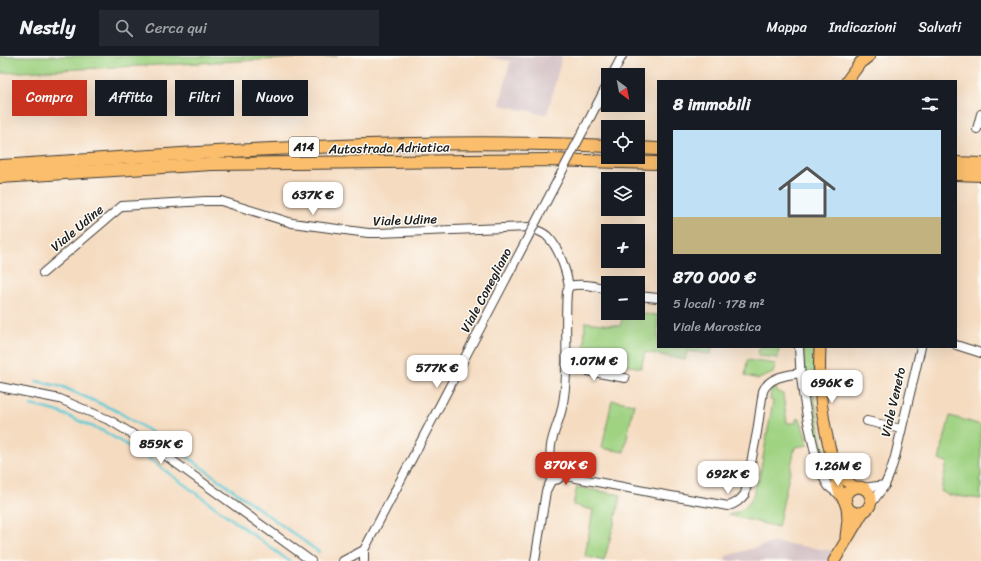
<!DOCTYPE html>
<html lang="it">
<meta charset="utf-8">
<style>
body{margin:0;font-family:Sriracha,sans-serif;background:#242831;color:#f1f3f6;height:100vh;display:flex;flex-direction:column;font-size:15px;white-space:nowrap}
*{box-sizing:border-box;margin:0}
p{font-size:13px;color:#9ea1a6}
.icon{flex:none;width:22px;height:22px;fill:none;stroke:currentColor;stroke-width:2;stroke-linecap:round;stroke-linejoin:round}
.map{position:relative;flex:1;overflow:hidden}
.side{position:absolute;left:657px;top:24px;width:300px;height:268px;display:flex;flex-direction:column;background:#171b24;border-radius:0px;box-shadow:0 4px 16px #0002}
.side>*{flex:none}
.top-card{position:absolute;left:12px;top:24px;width:380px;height:36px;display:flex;gap:8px}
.needle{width:26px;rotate:148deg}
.tools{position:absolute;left:601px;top:12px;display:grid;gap:8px}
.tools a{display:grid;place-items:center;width:44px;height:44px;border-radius:0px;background:#171b24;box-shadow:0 4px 16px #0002;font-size:20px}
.price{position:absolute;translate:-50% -34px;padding:0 9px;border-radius:8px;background:#fff;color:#222;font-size:13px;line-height:26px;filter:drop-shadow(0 1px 2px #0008)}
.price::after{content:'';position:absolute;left:50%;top:24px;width:12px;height:9px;margin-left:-6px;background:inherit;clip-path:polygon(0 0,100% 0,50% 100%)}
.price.active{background:#c8321e;color:#fff}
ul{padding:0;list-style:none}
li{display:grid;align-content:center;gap:8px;height:212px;padding:0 16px}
li span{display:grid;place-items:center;height:124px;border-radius:0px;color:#555}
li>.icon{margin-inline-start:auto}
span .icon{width:72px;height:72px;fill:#fffc;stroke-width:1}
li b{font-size:17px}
h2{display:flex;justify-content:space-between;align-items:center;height:48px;padding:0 16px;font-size:17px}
.pill{padding:0 14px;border-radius:0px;background:#171b24;box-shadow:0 4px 16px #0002;font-size:14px;line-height:36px}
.pill.active{background:#c8321e;color:#fff}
header{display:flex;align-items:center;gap:24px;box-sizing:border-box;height:56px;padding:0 20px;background:#171b24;border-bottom:1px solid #363941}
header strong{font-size:19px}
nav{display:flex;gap:22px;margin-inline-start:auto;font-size:14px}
.search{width:280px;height:36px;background:#242831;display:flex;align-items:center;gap:10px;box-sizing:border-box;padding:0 14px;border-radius:0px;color:#9ea1a6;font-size:15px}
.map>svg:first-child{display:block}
.industrial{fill:#d2bec2}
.green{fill:#9fd281;stroke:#5e774e}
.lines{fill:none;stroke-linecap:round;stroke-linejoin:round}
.stream{stroke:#5dc9d5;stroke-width:2.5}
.minor-casing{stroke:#3d3935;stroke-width:10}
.major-casing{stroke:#3d3935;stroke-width:13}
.highway-casing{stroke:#3d3935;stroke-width:14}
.minor{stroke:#fff;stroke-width:8}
.major{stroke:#fabe6d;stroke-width:11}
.highway{stroke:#fabe6d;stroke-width:12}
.minor-bridge-casing{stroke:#3d3935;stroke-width:10;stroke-linecap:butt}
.minor-bridge{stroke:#fff;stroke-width:8}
.labels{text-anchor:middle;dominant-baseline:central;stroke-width:3;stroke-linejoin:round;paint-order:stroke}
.shield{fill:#fdfcf7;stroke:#605f5e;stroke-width:1}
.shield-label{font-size:12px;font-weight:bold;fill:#1c1c1c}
.street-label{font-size:13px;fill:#1c1c1c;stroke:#fdfcf7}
</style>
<header>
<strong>Nestly</strong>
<div class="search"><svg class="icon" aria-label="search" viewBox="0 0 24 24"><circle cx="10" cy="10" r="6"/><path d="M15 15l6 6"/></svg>Cerca qui</div>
<nav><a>Mappa</a><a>Indicazioni</a><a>Salvati</a></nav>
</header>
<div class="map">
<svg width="981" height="505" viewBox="0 0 981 505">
<rect width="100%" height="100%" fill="#fdfcf7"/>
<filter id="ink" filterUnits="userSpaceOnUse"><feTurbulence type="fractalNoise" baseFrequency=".025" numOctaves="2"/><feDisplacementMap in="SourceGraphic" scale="8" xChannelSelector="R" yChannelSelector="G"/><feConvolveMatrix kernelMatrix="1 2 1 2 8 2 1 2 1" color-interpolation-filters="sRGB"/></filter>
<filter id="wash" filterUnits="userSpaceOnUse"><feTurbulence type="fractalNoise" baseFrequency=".012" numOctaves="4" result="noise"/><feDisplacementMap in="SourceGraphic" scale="16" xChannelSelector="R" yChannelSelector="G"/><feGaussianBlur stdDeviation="0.9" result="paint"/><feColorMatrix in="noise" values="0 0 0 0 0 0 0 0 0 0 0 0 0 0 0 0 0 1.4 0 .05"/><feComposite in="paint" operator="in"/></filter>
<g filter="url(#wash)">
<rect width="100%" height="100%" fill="#f5dcc1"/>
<g class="industrial">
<polygon points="485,0 562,0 547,59 500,49 510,5"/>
<polygon points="775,486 834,495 830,505 725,505 726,500"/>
</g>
<g class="green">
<polygon points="0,0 338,0 0,17"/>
<path d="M 624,257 L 658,259 L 658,291 L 712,291 L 711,298 L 687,295 L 685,304 L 645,296 L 641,312 L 620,308 L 618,317 L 575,309 C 570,305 570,302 571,296 L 584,295 L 585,266 L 620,270 Z"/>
<polygon points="759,291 779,291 778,302 758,300"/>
<polygon points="803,291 815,291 814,340 822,384 833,422 827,419 811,368 806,342"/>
<polygon points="747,304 776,308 773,317 759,323 745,320"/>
<path d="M 775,331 L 778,336 L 783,338 L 787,367 L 796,367 L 796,363 L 800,362 L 808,389 L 795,391 L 778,471 L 728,459 C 749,454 753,444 757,424 L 759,424 L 773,345 L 770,344 L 771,333 Z"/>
<polygon points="612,344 634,348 624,396 602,392"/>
<polygon points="950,360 981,369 981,443 948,439 941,435 947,406 939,404"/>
<polygon points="577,431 621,439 613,472 604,505 585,500 593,454 573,449"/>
</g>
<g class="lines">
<g class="stream">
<polyline points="36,325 63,331 117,355 161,382 319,496"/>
<polyline points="31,349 56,355 105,376 148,402 289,505"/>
</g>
</g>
</g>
<g filter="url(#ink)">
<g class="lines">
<defs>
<g id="minor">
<polyline points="612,19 622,0"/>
<polyline points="977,73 981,58"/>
<path d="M 43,217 L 122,150 L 205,145 L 221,145 L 292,167 L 368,177 L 378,177 L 530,171 C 535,174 543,176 547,180 C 559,191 566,214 569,230"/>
<polyline points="638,240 658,242"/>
<polyline points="956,289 981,297"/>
<path d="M 799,291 C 800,324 805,356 813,388 C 816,402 820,419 829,431 C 832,434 836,436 839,438"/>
<polyline points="567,311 625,322"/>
<polyline points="0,331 60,343 111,365 155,392 311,505"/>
<polyline points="867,365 901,373"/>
<path d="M 554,411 C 544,391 558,372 562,352 C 570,314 564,274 567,236 L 569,230 C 583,227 595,230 608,233"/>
<circle cx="555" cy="418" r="6"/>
<path d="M 561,419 L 654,437 L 728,450 C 736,448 740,444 745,438 L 757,376 L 763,335 C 769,321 786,319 800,317"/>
<polyline points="885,429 890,417 895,401 921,291"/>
<polyline points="863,432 885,429 870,449"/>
<polyline points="343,505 364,494"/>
<polyline points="364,505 364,494 528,181"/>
<polyline points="535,505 546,435 552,423"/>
</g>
<g id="major">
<polyline points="847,25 860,7 869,0"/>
<path d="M 820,291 C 818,334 822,365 833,406 C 837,421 835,435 846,446"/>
<polyline points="834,408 849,427 855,432"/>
<circle cx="858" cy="444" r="13"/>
<polyline points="846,481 848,464 847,450"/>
<polyline points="834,505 863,456"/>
</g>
<g id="highway">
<polyline points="638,92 658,93"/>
<polyline points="956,107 981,108"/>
<path d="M 0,110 C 202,96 405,81 608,90"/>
<polyline points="956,118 981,119"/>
<polyline points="0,121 212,108 548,104 658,107"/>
</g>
</defs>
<use href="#minor" class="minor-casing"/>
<use href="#major" class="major-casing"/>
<use href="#highway" class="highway-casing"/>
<use href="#minor" class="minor"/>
<use href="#major" class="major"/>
<use href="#highway" class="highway"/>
<defs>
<polyline id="minor-bridge" points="528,181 606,31"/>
</defs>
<use href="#minor-bridge" class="minor-bridge-casing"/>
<use href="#minor-bridge" class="minor-bridge"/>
</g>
</g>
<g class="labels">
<rect class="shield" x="289" y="81" width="30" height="20" rx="3"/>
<g class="shield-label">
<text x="304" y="91">A14</text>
</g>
<g class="street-label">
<text transform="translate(389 92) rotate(-1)">Autostrada Adriatica</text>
<text transform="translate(405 164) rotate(-2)">Viale Udine</text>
<text transform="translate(77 172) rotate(-40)">Viale Udine</text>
<text transform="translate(486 234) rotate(-62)">Viale Conegliano</text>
<text transform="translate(893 346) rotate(-77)">Viale Veneto</text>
</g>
</g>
</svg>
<div class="tools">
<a><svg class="needle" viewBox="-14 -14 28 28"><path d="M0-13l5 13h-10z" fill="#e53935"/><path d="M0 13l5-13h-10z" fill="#9ea1a6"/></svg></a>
<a><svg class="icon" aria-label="locate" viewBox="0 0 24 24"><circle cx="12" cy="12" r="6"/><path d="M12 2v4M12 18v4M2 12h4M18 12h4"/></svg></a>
<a><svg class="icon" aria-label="layers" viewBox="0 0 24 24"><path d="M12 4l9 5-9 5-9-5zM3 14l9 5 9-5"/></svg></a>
<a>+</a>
<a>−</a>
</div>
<b class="price" style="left:313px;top:160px">637K €</b>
<b class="price" style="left:594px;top:326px">1.07M €</b>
<b class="price" style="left:437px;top:333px">577K €</b>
<b class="price" style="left:832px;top:348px">696K €</b>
<b class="price" style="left:161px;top:409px">859K €</b>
<b class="price active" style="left:566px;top:430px">870K €</b>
<b class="price" style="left:838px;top:431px">1.26M €</b>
<b class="price" style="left:728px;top:439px">692K €</b>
<div class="top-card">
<a class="pill active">Compra</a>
<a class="pill">Affitta</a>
<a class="pill">Filtri</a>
<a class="pill">Nuovo</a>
</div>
<section class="side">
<h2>8 immobili<svg class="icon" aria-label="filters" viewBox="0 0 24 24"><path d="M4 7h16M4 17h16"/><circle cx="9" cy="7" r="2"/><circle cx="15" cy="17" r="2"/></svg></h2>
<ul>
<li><span style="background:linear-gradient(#bfe0f5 70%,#c2b280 0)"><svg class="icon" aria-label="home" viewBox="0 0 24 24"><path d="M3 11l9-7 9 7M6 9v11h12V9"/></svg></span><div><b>870 000 €</b><p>5 locali · 178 m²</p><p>Viale Marostica</p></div></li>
</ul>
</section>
</div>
